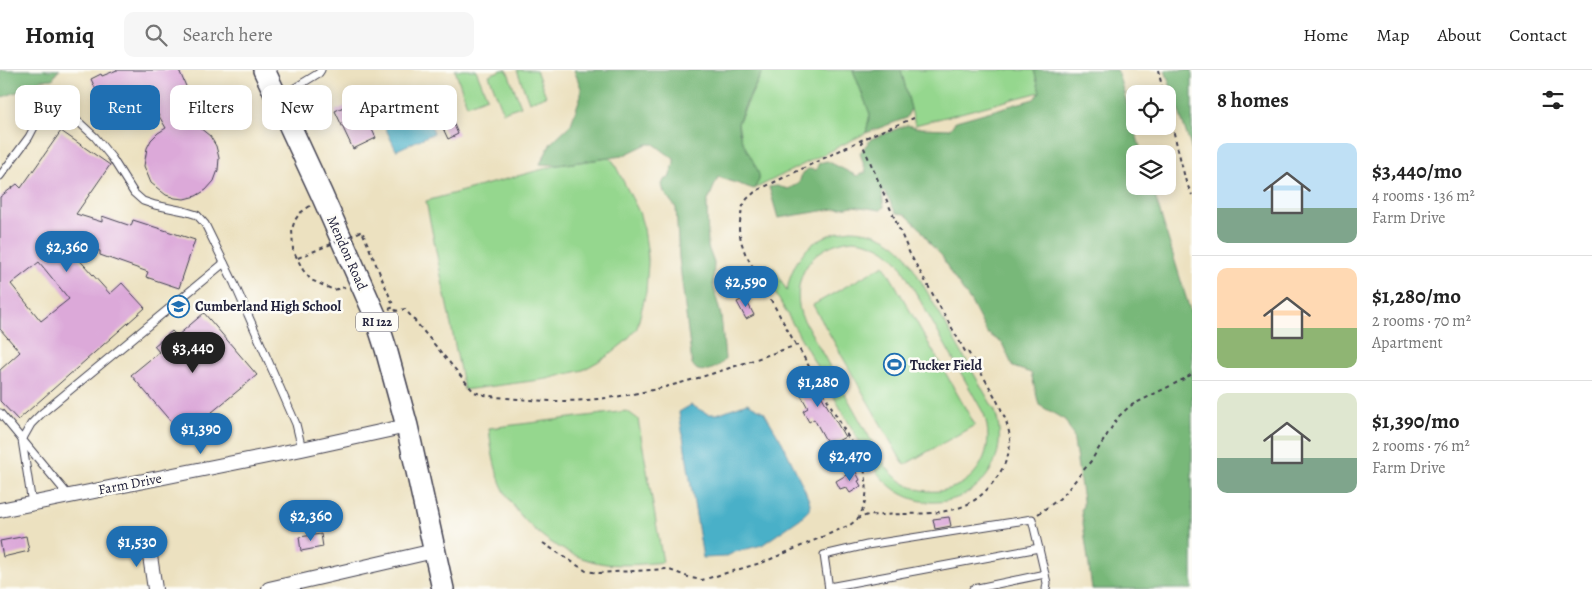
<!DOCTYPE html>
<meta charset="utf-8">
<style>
body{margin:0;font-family:Alegreya,serif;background:#f6f6f6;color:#222;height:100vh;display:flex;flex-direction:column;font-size:19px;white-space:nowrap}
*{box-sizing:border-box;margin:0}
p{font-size:16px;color:#767676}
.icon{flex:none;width:28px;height:28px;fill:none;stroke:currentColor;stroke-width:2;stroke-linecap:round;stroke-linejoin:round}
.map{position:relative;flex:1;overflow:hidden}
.sheet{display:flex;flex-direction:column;background:#fff;width:400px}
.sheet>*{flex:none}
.hud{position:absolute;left:15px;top:15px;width:475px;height:45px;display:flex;gap:10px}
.buttons{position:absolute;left:1126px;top:15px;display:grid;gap:10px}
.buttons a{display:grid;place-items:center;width:50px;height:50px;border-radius:10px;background:#fff;box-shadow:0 2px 12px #0003;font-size:25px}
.price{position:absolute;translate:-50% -42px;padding:0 11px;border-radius:18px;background:#1f6fb2;color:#fff;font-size:16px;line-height:32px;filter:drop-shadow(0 1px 2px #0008)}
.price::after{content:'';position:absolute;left:50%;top:30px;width:15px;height:11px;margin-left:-8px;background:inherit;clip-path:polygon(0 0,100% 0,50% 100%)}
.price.on{background:#222;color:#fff}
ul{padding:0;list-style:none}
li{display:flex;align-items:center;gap:15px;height:125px;padding:0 25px}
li+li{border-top:1px solid #e0e0e0}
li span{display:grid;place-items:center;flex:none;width:140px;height:100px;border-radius:10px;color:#555}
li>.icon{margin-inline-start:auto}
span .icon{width:60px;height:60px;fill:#fffc;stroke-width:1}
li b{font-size:21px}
h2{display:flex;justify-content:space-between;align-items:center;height:60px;padding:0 25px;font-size:21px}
.chip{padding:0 18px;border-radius:10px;background:#fff;box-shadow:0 2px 12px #0003;font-size:18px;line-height:45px}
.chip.on{background:#1f6fb2;color:#fff}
header{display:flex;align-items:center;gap:30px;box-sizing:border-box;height:70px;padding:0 25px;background:#fff;border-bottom:1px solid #e0e0e0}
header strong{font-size:24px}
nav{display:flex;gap:28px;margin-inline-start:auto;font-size:18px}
.search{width:350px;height:45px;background:#f6f6f6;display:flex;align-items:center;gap:12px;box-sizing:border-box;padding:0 18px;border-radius:10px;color:#767676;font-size:19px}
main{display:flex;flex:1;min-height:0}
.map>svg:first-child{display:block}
.green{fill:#95d78e;stroke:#5c7c64;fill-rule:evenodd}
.forest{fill:#78b879;stroke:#4d6d5a}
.water{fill:#49b0c8;stroke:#366982}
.building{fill:#dca9d9;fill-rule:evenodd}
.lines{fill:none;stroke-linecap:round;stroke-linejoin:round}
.service-casing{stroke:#403f4f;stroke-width:9}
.minor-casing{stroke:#403f4f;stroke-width:16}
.primary-casing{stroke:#403f4f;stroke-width:24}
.path{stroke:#403f4f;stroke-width:2;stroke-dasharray:4 4;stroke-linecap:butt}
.service{stroke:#fff;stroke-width:7}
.minor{stroke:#fff;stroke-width:14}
.primary{stroke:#fff;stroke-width:21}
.path-bridge{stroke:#403f4f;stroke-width:2;stroke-dasharray:4 4;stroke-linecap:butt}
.labels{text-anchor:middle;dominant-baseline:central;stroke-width:5;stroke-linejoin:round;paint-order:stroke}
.shield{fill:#fdfcf7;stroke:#646373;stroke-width:1}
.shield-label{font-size:12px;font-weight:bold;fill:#22223b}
.street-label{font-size:14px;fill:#22223b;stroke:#fdfcf7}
.poi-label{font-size:14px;font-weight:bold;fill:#22223b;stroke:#fdfcf7;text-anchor:start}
</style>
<header>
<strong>Homiq</strong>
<div class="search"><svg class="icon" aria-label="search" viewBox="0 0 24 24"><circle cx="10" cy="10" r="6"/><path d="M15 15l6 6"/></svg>Search here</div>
<nav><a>Home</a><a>Map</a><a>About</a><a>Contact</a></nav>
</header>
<main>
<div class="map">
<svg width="1192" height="519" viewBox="0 0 1192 519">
<rect width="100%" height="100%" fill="#fdfcf7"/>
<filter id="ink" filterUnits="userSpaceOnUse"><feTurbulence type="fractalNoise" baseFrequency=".02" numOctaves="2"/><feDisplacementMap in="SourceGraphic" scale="10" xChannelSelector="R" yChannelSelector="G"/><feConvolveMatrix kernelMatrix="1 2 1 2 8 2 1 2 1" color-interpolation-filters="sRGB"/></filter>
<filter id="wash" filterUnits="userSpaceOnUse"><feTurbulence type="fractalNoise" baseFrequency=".0096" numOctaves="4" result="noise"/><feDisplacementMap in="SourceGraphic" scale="20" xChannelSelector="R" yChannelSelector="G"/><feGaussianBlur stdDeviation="1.12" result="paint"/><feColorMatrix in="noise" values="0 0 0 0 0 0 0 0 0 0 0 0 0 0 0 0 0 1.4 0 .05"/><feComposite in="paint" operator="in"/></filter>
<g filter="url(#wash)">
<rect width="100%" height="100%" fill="#ece1c0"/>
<g class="green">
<polygon points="455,0 476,0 487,27 467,35"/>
<polygon points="502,0 507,0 521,36 503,42 489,5"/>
<polygon points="517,0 536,0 546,26 529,32"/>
<polygon points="763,0 853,0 870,44 866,63 754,119 759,110 759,105 741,69 738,53"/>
<polygon points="901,0 1034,0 1040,22 915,55"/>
<polygon points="609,88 613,91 639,142 644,159 647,179 648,193 646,222 637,258 625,272 606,287 583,300 547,309 464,320 426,131 558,95"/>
<path d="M 851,160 C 874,161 891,168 906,185 L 995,341 C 1021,419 925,467 876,401 L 764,203 L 774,198 L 787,221 C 793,185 814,164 851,160 ZM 853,170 C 872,171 887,179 899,193 L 984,344 C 1006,409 929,450 886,397 L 801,245 C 790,206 813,174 853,170 Z"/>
<polygon points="884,195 975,355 904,395 813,235"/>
<path d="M 627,341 L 638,349 L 663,492 C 644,494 625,496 606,494 C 562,488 519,455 501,414 C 494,396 491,378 489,358 Z"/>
</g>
<g class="forest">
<polygon points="0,0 60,0 57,2 53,9 41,10 25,19 0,28"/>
<path d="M 574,0 L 763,0 C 758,10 739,46 738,54 C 738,73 761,97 759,109 C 758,113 755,116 754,119 L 718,107 L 707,133 L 708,177 L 714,193 L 713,215 L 721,246 L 725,289 C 722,296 707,303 698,300 C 695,299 694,296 692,294 L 679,188 L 676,138 L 664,122 L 662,115 L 664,110 L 669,108 L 674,94 L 674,89 L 654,74 L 647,74 L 622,86 L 558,95 L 540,94 L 551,73 L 571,54 L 581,25 L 581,18 Z"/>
<polygon points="853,0 901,0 911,39 906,48 866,63 870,44"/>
<polygon points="1034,0 1117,0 1142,84 1135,84 1135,116 1152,116 1192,247 1192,519 1092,519 1081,438 1083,437 1083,430 1073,365 1065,350 1039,335 1031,303 1013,297 1002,273 987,263 971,232 950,202 942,186 931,175 920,158 905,144 896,143 885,122 882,122 884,137 881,140 853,136 778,148 769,117 777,116 788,119 799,113 802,104 808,99 816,100 819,93 827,91 857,106 866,102 860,83 871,69 907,55 919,58 950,59 956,51 1034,29 1040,22"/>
<polygon points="1165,0 1192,0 1192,80"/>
</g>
<g class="water">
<polygon points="396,33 399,34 409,56 427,49 429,49 434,63 397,80 396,80 380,47 378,47 376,43"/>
<polygon points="747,333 764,342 782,372 804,418 810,433 809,440 801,448 762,475 735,482 725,487 703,488 679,342 691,335 708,344 717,344"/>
</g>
<g id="blocks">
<g class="building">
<polygon points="117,0 179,0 188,21 178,25 188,48 187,54 200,58 210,66 216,76 219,88 218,100 214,111 206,120 196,126 184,129 175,128 166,125 151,113 144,96 147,78 151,70 158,63 166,58 156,41 107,51 103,44 106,42 91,9 101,4 102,6"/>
<polygon points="358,30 376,68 353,79 335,41"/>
<polygon points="450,45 458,64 448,69 439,50"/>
<path d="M 61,61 L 110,95 L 76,144 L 102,152 L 102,146 L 131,156 L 133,150 L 195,170 L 179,218 L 146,207 L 148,202 L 100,185 L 100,181 L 58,166 L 110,224 L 122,213 L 145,238 L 18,350 L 0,331 L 0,300 L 20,282 L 0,259 L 0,127 L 17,114 L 21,118 ZM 39,192 L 69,229 L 41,251 L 11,214 Z"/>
<polygon points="745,228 754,245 746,249 737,232"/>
<polygon points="204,243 257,305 183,366 131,305 159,282 154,276 172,261 177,266"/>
<polygon points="806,299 845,367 829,376 814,349 809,352 803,341 808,338 791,307"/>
<polygon points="855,400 860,410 858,411 861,416 850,423 846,417 840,419 836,411"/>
<polygon points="949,447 951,456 935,459 933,449"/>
<polygon points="321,464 323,477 301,481 299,467"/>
<polygon points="26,466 29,481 3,487 0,471"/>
</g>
</g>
</g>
<g filter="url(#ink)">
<use href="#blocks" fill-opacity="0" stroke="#403f4f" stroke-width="1"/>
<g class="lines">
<defs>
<g id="service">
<polyline points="280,27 319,3 321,0"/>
<polyline points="25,44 42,42 56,42 68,45 81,54 95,67 112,88 134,123 143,131 155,135 184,141 197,145 205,154 234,213 296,354 302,379"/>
<polyline points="0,106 29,67 42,42"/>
<polyline points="0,343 69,426"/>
<polyline points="32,434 22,370 31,354 41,344 224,193"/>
<polyline points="829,517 1039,478"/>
<polyline points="829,519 824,485 867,475 1032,449 1047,513 1046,519"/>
<polyline points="973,519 1045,504"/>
</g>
<g id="minor">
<polyline points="0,440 302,379 407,356"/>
<polyline points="148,473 155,519"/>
<polyline points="269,519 434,481"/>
</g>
<polyline id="primary" points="264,0 321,123 375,245 386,279 407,356 443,519"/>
</defs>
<use href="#service" class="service-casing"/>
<use href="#minor" class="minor-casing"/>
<use href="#primary" class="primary-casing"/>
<g class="path">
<polyline points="1158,0 1164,24"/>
<polyline points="1168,39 1186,112 1192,125"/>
<polyline points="310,136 300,143 295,150 292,159 293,180 303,200 311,210 334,220 345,217"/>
<path d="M 389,239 L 394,237 L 396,241 L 405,239 L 474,322 C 492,328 511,328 530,330 C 628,337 706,306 797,275 L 862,392 C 868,411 869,430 859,447"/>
<polyline points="796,275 745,183 741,171 739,159 742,138 747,129 756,121 874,64 914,48"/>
<polyline points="1038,444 1059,429 1066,422 1091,391 1118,347 1130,336 1184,309 1192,304"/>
<path d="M 543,473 L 586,501 L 599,503 L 667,499 L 691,508 L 702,510 L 764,492 L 850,455 L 859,448 L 868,445 C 881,446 894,444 906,444 C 946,443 973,442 997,407 C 1005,396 1011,381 1010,368 C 1007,341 982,305 968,282 L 966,283 L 910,184 L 861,71"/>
</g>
<use href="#service" class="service"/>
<use href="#minor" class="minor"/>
<use href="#primary" class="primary"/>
<polyline class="path-bridge" points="298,188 362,161 394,237"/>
</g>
</g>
<defs>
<symbol id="school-ring" viewBox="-11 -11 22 22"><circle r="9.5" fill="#fdfcf7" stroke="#1f6fb2" stroke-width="1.5"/><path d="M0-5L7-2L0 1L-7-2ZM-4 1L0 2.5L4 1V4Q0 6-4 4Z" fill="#1f6fb2"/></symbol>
<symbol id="stadium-ring" viewBox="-11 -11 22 22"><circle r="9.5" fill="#fdfcf7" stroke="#1f6fb2" stroke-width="1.5"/><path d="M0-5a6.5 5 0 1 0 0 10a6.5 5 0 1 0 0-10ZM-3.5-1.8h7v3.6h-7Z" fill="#1f6fb2"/></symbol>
</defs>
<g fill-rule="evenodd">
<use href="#school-ring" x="166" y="224" width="25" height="25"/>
<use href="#stadium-ring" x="882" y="282" width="25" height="25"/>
</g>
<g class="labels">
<rect class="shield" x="356" y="242.5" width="42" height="19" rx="4"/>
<g class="shield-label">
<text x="377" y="252">RI 122</text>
</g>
<g class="street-label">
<text transform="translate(347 183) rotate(66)">Mendon Road</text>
<text transform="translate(130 414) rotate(-11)">Farm Drive</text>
</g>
<g class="poi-label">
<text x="195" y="236">Cumberland High School</text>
<text x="910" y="295">Tucker Field</text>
</g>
</g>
</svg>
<div class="buttons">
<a><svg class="icon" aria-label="locate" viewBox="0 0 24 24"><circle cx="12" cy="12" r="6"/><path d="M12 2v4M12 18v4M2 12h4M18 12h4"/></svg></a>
<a><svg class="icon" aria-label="layers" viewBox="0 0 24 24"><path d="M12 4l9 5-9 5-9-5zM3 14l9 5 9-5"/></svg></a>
</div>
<b class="price" style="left:67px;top:203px">$2,360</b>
<b class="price" style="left:746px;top:238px">$2,590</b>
<b class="price on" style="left:193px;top:304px">$3,440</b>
<b class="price" style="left:818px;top:338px">$1,280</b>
<b class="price" style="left:201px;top:385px">$1,390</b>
<b class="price" style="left:850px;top:412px">$2,470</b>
<b class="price" style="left:311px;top:472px">$2,360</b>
<b class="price" style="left:137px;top:498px">$1,530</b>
<div class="hud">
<a class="chip">Buy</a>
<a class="chip on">Rent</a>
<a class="chip">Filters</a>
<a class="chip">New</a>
<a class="chip">Apartment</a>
</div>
</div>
<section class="sheet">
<h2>8 homes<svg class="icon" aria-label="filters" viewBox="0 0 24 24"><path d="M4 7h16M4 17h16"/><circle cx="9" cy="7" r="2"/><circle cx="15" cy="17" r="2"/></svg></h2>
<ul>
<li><span style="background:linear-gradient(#bfe0f5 65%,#7fa58c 0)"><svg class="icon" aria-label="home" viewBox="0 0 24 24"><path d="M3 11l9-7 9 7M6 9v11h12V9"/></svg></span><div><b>$3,440/mo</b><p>4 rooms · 136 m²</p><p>Farm Drive</p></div></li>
<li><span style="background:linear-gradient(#ffd9b3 60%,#8fb573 0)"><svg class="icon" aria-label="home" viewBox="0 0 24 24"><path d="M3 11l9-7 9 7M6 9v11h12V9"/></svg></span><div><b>$1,280/mo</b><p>2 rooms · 70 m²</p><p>Apartment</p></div></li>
<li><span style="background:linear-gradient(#dfe7d0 65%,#7fa58c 0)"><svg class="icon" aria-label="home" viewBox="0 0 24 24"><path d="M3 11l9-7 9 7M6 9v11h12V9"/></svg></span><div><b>$1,390/mo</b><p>2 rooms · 76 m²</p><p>Farm Drive</p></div></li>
</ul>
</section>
</main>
